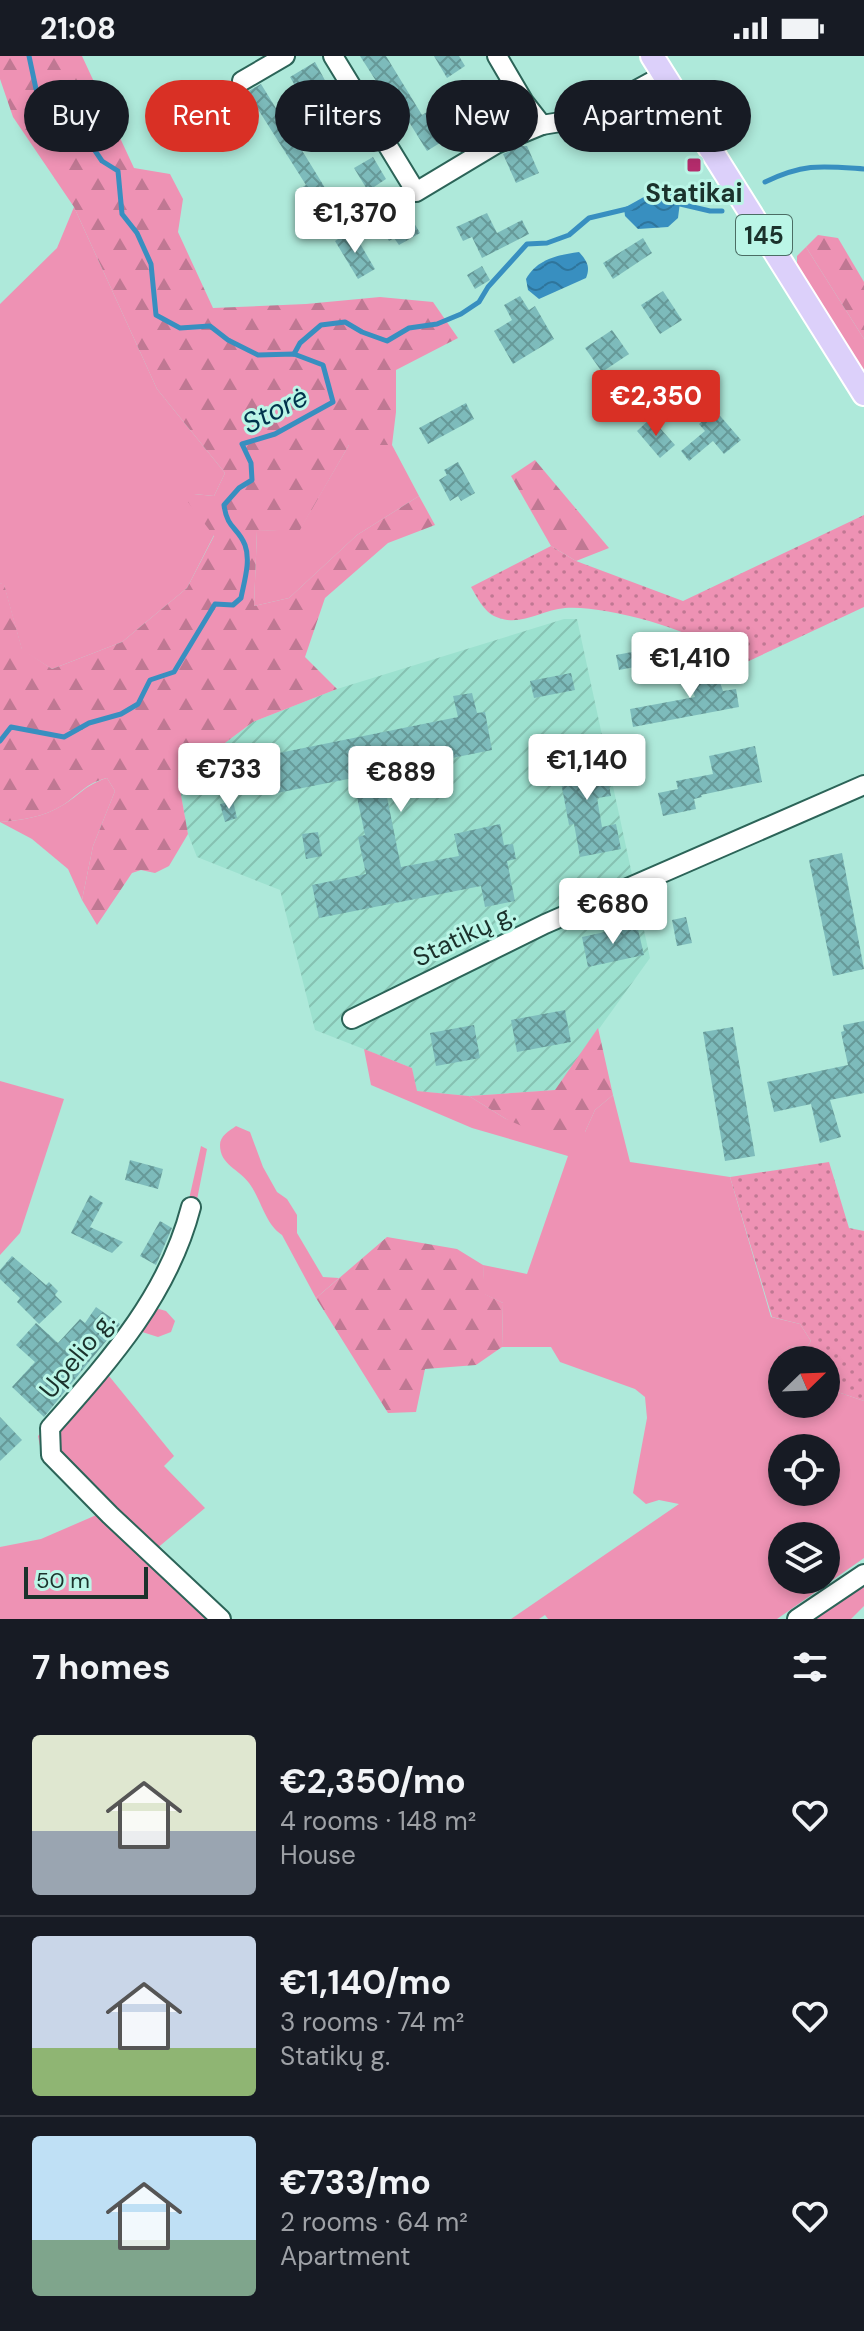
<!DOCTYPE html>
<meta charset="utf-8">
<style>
body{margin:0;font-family:"DM Sans",sans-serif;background:#242831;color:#f1f3f6;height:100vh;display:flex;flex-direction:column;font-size:30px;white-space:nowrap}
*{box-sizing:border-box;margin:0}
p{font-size:26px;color:#9ea1a6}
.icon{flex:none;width:44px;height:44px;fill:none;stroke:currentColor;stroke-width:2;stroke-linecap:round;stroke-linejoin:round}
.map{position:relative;height:1563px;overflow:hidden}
.drawer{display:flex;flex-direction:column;background:#171b24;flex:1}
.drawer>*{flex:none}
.hud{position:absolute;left:24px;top:24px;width:816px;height:72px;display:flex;gap:16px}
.needle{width:52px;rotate:67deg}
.tools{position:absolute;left:768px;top:1290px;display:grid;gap:16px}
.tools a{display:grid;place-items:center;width:72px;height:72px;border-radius:50%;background:#171b24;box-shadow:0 4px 12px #0003;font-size:40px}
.scale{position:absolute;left:24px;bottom:20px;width:124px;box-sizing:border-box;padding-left:8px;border:4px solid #1b322c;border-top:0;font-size:22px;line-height:28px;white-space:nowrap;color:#1b322c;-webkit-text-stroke:6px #bbf6e7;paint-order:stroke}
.price{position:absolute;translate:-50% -68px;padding:0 18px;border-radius:8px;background:#fff;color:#222;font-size:26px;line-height:52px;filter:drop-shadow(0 2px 4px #0008)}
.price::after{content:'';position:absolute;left:50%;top:48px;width:24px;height:18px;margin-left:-12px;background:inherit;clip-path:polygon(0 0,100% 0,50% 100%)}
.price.active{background:#d93025;color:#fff}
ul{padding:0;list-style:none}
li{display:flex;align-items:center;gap:24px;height:200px;padding:0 32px}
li+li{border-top:2px solid #363941}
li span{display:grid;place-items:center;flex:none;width:224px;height:160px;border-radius:8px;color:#555}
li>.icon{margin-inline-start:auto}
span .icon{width:96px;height:96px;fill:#fffc;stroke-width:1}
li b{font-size:34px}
h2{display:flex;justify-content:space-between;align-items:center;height:96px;padding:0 32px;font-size:34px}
.pill{padding:0 28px;border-radius:36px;background:#171b24;box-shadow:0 4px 12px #0003;font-size:28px;line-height:72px}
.pill.active{background:#d93025;color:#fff}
.status{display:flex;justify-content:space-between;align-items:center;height:56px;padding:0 40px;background:#171b24;direction:ltr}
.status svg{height:22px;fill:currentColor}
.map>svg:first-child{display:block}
.industrial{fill:url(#industrial-furrows)}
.green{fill:#ee92b4;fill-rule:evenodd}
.forest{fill:url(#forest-firs)}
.garden{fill:url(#garden-dots)}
.water{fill:url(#water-waves)}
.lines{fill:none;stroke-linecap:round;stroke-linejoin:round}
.stream{stroke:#388fc0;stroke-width:5}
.building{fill:url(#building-cross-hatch)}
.minor-casing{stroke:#2c6458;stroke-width:22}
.major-casing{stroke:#fff;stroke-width:26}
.minor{stroke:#fff;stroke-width:18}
.major{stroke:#dcd0fa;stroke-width:22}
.poi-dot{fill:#b42c6c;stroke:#bbf6e7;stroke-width:3}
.labels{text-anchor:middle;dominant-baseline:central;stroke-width:6;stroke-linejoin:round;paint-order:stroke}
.shield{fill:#bbf6e7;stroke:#4b6d64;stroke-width:2}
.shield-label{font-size:24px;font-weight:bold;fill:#1b322c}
.poi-label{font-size:26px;font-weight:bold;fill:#1b322c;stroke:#bbf6e7}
.street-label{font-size:26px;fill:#1b322c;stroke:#bbf6e7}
.water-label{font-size:28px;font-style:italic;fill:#00334c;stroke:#bbf6e7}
</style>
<div class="status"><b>21:08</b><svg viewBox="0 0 49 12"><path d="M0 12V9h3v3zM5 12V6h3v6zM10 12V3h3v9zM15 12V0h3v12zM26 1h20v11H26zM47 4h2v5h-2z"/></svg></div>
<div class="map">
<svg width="864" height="1563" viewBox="0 0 864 1563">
<defs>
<pattern id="industrial-furrows" width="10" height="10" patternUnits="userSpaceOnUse" patternTransform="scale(2)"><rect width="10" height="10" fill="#9ce1cf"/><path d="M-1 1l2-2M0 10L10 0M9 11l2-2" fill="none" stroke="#86c2b2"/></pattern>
<pattern id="forest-firs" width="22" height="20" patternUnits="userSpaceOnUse" patternTransform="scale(2)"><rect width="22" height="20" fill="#ee92b4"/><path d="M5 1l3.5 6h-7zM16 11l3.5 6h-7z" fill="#c07893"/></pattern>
<pattern id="garden-dots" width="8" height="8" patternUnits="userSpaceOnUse" patternTransform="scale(2)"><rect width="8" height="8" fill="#ee92b4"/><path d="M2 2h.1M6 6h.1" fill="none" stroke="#c07893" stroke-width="1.8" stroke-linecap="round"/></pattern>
<pattern id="water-waves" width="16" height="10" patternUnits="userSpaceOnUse" patternTransform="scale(2)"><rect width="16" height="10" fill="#388fc0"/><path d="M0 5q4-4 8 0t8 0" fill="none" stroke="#2e759c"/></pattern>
<pattern id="building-cross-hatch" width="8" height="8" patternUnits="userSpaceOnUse" patternTransform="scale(2)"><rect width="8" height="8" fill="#7dbbbb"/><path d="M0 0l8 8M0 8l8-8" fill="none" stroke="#669998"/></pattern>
</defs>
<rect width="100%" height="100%" fill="#aee9da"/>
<polygon class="industrial" points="564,563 577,563 650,902 555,1034 469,1040 416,1035 412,1012 315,974 280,834 197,801 188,778 178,722 253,666 337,633"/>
<g class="green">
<polygon points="74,151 157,333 225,417 214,440 194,438 214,479 187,532 122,586 52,613 22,594 4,529 0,527 0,248 57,192"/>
<polygon points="806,191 864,283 864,320 797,210 797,200"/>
<polygon points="349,389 392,389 419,440 357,479 289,542 254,550 257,475 300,473"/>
<path d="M 107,722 L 115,735 L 93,790 L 82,844 L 68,813 L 32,783 L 0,766 C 22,764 44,761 63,749 C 81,738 85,729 107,722 Z"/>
<path d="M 364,993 L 412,1012 L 417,1035 L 469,1040 L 506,1063 L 585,1076 L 595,1054 L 613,1039 L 630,1106 L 730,1121 L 771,1261 L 800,1268 L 811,1285 L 807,1291 L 790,1290 L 779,1297 L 782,1306 L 782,1348 L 826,1348 L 826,1332 L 864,1345 L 864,1502 L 777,1563 L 548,1563 L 545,1559 L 539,1563 L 511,1563 L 679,1448 L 659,1444 L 646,1448 L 633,1437 L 647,1362 L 645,1341 L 635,1333 L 560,1306 L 551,1291 L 502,1291 L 503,1247 L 484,1238 L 483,1209 L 527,1218 L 568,1100 L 472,1072 L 371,1029 ZM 782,1392 L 826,1392 L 826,1436 L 782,1436 ZM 782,1480 L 826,1480 L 826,1524 L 782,1524 Z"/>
<polygon points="0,1025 64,1043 20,1177 0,1199"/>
<path d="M 236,1070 L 250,1076 L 263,1111 L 277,1136 L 287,1143 L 297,1159 L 297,1177 L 323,1221 L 339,1222 L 316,1242 L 282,1179 C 265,1168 261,1143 249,1127 C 239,1113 220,1109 220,1089 C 220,1080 229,1075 236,1070 Z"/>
<polygon points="201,1090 207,1093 188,1189 152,1251 166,1255 175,1265 171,1276 158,1281 139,1275 105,1315 174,1400 164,1410 205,1452 155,1494 230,1563 0,1563 0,1491 41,1483 101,1457 41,1395 38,1380 118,1289 180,1183"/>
<polygon points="864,1524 864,1550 851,1563 808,1563"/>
</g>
<g class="forest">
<path d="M 0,0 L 82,0 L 134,112 L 170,118 L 183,143 L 178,176 L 213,252 L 306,248 L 380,241 L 433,246 L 458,282 L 396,314 L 396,356 L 392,389 L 349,389 L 300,474 L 257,475 L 254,550 L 289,542 L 357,479 L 419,440 L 435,469 L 388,487 L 325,542 L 305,601 L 337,633 L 253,666 L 178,722 L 188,778 L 169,810 L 155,817 L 141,814 L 132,817 L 97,869 L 82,844 L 93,790 L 115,735 L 107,722 C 86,727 80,738 63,749 C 44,761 22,764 0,766 L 0,527 L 4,528 L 22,593 L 52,613 L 122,586 L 187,532 L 214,480 L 188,446 L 194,438 L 214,440 L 225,417 L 157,333 L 74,151 L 13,61 L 0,23 Z"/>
<polygon points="818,179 838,182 864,226 864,283 806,191"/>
<polygon points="535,404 609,492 576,505 551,490 511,420"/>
<polygon points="598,972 613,1039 595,1054 585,1076 554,1084 506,1063 469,1040 555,1034"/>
<polygon points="387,1181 457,1193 483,1209 485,1238 503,1247 502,1291 476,1309 425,1313 416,1356 388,1357 316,1242"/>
</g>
<g class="garden">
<path d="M 864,459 L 864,551 L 736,611 C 730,606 724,599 718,594 C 686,572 604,549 565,552 C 542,554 522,570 499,562 C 485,558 478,543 471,531 L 551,490 L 576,505 L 683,545 Z"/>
<polygon points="829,1106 849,1172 864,1175 864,1345 826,1332 826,1304 782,1304 782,1306 778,1297 790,1290 807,1291 811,1285 800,1268 772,1261 730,1121"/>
</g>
<g class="water">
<polygon points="665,135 673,137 680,146 678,162 668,171 638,173 625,160 624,152 651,137"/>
<path d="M 579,196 C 586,204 591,210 586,222 L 539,243 L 528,234 L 526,223 C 537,203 558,199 579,196 Z"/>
</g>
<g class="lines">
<g class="stream">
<path d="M 765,126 C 805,107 822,110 864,113"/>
<polyline points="676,147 710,155 722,155"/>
<polyline points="294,298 300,287 321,269 345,266 362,276 387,285 409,272 437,268 461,258 479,246 488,231 527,188 547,187 569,179 589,162 631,152"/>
<path d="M 0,685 L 11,671 L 64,681 L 89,667 L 121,658 L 138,648 L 150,624 L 174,616 L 215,548 L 233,549 L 241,542 C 244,526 251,505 245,489 C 238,471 227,473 224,449 L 239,432 L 252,424 L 251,407 L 242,388 L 275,378 L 333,346 L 323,309 L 294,298 L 258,299 L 228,284 L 210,270 L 180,272 L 156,259 L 151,208 L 137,177 L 122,158 L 118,115 L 102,105 L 85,80 L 36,33 L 29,0"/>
</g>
</g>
<g class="building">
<polygon points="360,0 386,0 422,59 440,48 450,62 484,41 497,61 463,82 459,75 427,95 401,53 396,56"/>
<polygon points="434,0 459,0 465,10 447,22"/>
<polygon points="315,6 327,28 309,39 305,31 298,35 290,21"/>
<polygon points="261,28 335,148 312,162 296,135 306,129 247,36"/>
<polygon points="343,50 349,60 353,58 362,71 338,86 331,75 326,78 318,65"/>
<polygon points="521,90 527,90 539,117 516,127 503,98"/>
<polygon points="373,101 386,123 368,135 354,112"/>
<polygon points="405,152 420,177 399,189 394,182 389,185 379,168"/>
<polygon points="487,157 497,177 522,164 529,178 482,202 472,181 463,185 456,171"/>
<polygon points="352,174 375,213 358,223 335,185"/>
<polygon points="643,182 652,197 613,223 603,207"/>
<polygon points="482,210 490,224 475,233 467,219"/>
<polygon points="663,235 682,264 660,278 641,249"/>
<polygon points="520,240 529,254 535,250 554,283 513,308 494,275 512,264 504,249"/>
<polygon points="612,274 629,298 602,316 585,292"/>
<polygon points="466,347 474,363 428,388 419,372"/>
<polygon points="715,354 741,384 724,398 713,385 689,405 681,395 705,375 699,368"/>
<polygon points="651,362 675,389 660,402 637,375"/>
<polygon points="458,406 475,437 461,445 458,440 450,445 439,424 447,419 444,414"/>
<polygon points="632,596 635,611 619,614 616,599"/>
<polygon points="713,607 723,635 736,633 739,651 633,671 630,653 695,641 686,616"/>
<polygon points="571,617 575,634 534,642 530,625"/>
<polygon points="472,637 477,657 485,656 492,694 382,716 401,811 459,800 454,778 500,768 504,789 513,788 516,803 507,805 515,845 485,851 481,830 319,862 312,829 366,818 358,781 365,779 353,722 277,737 269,699 458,661 453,640"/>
<polygon points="589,686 595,716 606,714 611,740 597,742 602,771 616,768 621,793 580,801 574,768 569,769 560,721 569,719 563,691"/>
<polygon points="755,690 762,726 701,739 702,741 694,743 696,753 663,760 658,737 678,733 676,725 713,718 709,700"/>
<polygon points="233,745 237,762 225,766 220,748"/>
<polygon points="318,776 322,800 306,803 302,778"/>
<polygon points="842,797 864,913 833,920 809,804"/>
<polygon points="686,861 692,887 677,890 672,864"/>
<polygon points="637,869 644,899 588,911 582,881"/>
<polygon points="565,954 571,986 517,996 511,964"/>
<polygon points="864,965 864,1037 830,1044 841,1081 820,1087 811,1048 774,1056 767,1026 848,1009 841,976 844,975 843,969"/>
<polygon points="474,969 480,1002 436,1010 430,977"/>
<polygon points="733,971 755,1100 725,1105 703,976"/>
<polygon points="130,1104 163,1113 158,1133 125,1124"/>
<polygon points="90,1139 103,1147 90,1171 123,1186 112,1197 71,1177"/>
<polygon points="160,1165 172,1172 156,1209 140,1200"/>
<polygon points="12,1200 46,1229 49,1226 58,1235 55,1239 62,1246 39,1268 17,1246 20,1242 0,1223 0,1214"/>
<polygon points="96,1251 120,1268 44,1361 12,1331 35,1306 16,1289 36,1267 58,1287 80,1263 85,1267"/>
<polygon points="0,1361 22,1384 0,1405"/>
</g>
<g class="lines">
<defs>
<g id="minor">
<polyline points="333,0 416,136 496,88 542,69"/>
<polyline points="497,0 524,46 542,69 585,62 664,19"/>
<polyline points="242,25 285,0"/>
<polyline points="352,963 545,868 864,729"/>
<path d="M 191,1151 C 168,1240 109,1305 50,1372 L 51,1399 L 110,1459 L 221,1563"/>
<polyline points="797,1563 864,1518"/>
</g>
<polyline id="major" points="652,0 864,338"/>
</defs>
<use href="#minor" class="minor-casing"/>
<use href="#major" class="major-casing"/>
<use href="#minor" class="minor"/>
<use href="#major" class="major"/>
</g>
<rect class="poi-dot" x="686" y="101" width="16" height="16" rx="4"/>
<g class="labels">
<rect class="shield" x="736" y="159" width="56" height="40" rx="6"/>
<g class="shield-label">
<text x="764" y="179">145</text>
</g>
<g class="poi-label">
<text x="694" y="137">Statikai</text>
</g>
<g class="street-label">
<text transform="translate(464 879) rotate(-26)">Statikų g.</text>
<text transform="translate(77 1299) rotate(-51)">Upelio g.</text>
</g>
<g class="water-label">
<text transform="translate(275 354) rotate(-27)">Storė</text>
</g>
</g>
</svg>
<div class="tools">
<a><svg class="needle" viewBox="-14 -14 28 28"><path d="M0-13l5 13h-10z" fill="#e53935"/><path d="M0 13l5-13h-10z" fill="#9ea1a6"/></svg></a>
<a><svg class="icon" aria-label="locate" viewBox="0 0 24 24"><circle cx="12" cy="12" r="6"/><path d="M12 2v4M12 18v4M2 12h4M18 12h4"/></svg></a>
<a><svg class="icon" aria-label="layers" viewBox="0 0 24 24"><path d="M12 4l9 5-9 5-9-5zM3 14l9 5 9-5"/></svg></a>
</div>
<div class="scale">50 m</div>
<b class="price" style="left:355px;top:199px">€1,370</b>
<b class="price active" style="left:656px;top:382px">€2,350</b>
<b class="price" style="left:690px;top:644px">€1,410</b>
<b class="price" style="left:587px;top:746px">€1,140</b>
<b class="price" style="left:229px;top:755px">€733</b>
<b class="price" style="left:401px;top:758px">€889</b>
<b class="price" style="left:613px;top:890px">€680</b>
<div class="hud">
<a class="pill">Buy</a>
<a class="pill active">Rent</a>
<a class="pill">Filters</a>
<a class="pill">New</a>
<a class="pill">Apartment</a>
</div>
</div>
<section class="drawer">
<h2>7 homes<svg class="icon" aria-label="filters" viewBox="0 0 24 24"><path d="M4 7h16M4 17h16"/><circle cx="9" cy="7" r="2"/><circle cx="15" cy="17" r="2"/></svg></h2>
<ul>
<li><span style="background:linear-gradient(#dfe7d0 60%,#9aa5b1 0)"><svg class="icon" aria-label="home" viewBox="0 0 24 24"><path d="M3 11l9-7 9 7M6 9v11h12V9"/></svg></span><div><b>€2,350/mo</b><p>4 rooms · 148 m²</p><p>House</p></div><svg class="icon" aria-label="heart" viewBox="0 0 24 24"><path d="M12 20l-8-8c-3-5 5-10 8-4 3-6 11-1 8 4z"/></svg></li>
<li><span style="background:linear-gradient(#c9d6e8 70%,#8fb573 0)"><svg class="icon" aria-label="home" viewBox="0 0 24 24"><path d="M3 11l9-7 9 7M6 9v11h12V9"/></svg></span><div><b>€1,140/mo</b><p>3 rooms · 74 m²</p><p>Statikų g.</p></div><svg class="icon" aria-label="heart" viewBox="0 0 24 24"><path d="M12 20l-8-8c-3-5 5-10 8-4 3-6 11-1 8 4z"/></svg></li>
<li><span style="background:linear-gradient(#bfe0f5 65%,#7fa58c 0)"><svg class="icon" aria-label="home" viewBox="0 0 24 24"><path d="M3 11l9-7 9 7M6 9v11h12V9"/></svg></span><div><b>€733/mo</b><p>2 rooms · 64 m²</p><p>Apartment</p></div><svg class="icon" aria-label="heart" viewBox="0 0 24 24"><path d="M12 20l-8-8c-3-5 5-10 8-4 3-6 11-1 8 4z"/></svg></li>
</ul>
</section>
